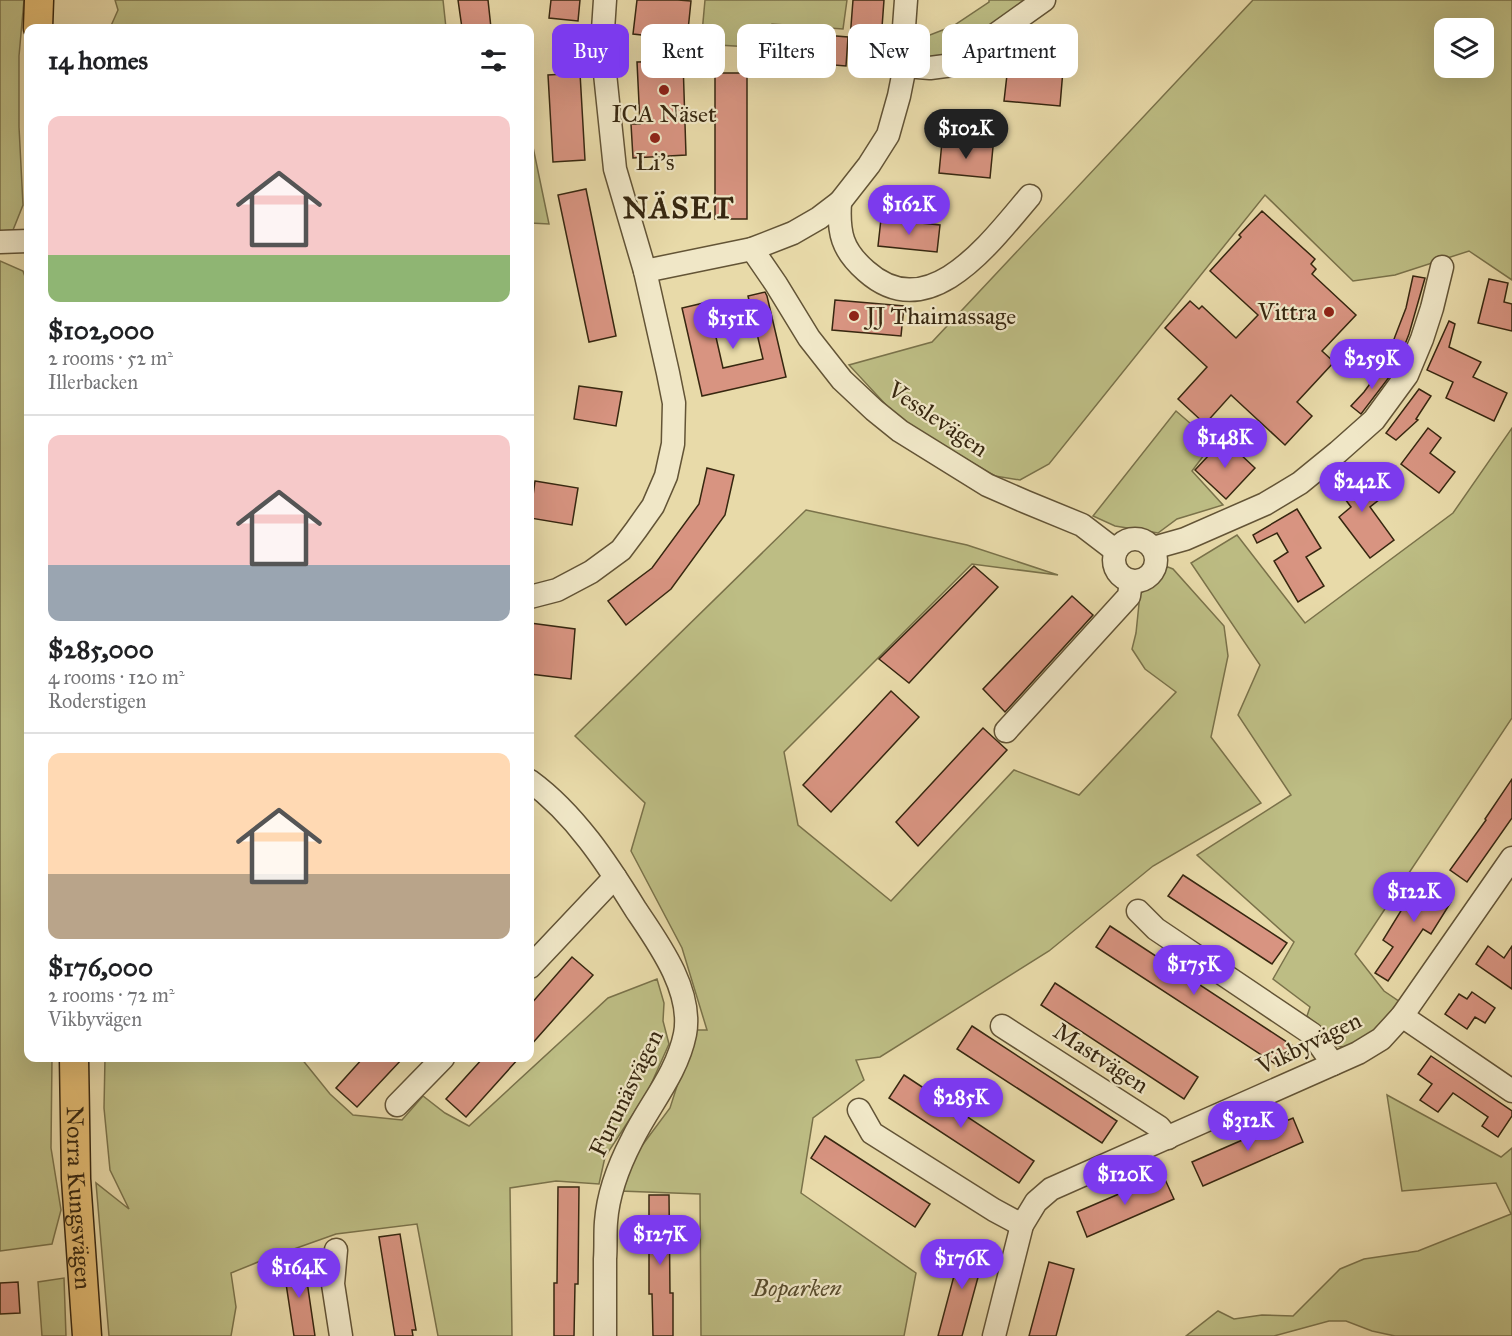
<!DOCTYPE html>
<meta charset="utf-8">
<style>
body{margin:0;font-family:"IM FELL Great Primer",serif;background:#f6f6f6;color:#202124;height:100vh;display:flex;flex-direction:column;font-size:22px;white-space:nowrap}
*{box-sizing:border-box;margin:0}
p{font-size:20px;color:#757577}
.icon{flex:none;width:33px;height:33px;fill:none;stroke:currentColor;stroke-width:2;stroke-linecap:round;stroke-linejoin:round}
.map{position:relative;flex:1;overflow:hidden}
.sheet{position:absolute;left:24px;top:24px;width:510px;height:1038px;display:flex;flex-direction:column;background:#fff;border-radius:12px;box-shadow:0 6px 24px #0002}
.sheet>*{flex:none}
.hud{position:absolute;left:552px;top:24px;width:570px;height:54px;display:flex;gap:12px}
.tools{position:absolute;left:1434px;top:18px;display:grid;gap:12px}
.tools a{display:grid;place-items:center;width:60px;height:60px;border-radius:12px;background:#fff;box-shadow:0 6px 24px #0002;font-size:30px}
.price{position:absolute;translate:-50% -51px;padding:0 14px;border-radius:21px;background:#7c3aed;color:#fff;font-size:20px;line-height:39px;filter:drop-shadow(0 2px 3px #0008)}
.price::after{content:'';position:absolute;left:50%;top:36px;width:18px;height:14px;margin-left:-9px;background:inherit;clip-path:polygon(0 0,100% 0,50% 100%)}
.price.selected{background:#222;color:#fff}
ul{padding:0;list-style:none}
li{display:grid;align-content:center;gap:12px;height:318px;padding:0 24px}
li+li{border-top:2px solid #e0e0e0}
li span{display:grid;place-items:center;height:186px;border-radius:12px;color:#555}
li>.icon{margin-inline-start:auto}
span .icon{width:108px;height:108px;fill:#fffc;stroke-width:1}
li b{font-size:26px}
h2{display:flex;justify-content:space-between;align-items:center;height:72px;padding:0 24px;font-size:26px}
.chip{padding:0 21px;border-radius:12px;background:#fff;box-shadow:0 6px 24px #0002;font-size:21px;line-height:54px}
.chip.selected{background:#7c3aed;color:#fff}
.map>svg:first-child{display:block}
.green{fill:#bdbd84;stroke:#7a724a;stroke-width:1.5;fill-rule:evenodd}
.building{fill:#d89481;stroke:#372710;stroke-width:1.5}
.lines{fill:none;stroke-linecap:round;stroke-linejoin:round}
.minor-casing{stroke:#635436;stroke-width:25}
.major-casing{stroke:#372710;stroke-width:31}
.minor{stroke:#f0e7c7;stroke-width:22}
.major{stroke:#e4bd74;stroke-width:28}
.poi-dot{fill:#8f2418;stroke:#f0e7c7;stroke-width:2}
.labels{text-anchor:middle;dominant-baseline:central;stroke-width:4.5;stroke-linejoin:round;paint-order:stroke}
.poi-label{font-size:24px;fill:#372710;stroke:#f0e7c7}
.street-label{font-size:24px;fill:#372710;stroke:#f0e7c7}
.park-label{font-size:24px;font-style:italic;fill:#584c2d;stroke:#f0e7c7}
.district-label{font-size:30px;font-weight:bold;letter-spacing:1.5px;fill:#372710;stroke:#f0e7c7}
</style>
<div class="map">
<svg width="1512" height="1336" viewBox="0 0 1512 1336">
<rect width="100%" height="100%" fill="#e8daa9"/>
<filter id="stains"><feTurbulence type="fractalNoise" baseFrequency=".00333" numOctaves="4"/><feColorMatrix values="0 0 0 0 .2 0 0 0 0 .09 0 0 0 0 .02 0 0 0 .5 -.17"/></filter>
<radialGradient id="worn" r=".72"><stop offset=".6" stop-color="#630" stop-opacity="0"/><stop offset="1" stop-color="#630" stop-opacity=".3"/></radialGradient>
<g class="green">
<polygon points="0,0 24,0 19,56 19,127 23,205 13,230 0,231"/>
<polygon points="115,0 443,0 446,28 110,28 118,10"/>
<polygon points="705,0 847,0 843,29 772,24 767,48 701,44"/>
<polygon points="989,0 1024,0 948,61 917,61 922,38 953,26 989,2"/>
<path d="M 1253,0 L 1512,0 L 1512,280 L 1469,251 L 1395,275 L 1353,281 L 1265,195 L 1049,464 L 1020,480 L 995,476 L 900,420 L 849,365 L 932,342 ZM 1444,28 L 1484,28 L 1484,68 L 1444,68 Z"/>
<polygon points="530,147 533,147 549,224 530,223"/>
<polygon points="0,261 23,271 28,285 27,303 28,341 28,1058 52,1058 51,1148 61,1210 52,1244 0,1251"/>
<polygon points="1176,411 1213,443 1192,471 1223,505 1177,519 1158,533 1115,526 1093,516"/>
<polygon points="1512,428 1512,718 1355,954 1384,991 1400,1002 1374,1033 1346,1048 1335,1045 1326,1034 1307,1016 1310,1007 1273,979 1294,942 1197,855 1291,795 1238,715 1260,665 1191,563 1237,535 1305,623 1453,513"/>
<polygon points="806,510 967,545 1058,575 972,564 784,752 798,825 891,901 1014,770 1079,795 1176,692 1145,669 1132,649 1136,633 1140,594 1155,581 1160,568 1168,567 1173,569 1224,626 1228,656 1211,737 1261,803 1153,866 1049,951 880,1057 856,1060 864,1080 813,1118 801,1193 916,1273 904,1336 701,1336 700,1194 620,1191 638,1151 670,1108 695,1030 707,1030 682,948 631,851 645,803 575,736"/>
<polygon points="657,979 664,1003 663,1021 669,1044 648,1091 605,1157 599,1184 556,1181 510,1188 512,1336 438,1336 417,1224 336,1234 263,1260 231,1273 236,1307 231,1336 109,1336 96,1183 129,1209 110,1170 104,1108 105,1058 301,1058 330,1094 353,1115 402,1120 423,1096 445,1113 469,1126 608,998"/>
<polygon points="1387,1095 1501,1157 1512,1148 1512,1336 1395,1336 1372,1331 1346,1321 1329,1321 1274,1336 1186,1336 1218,1311 1234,1319 1262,1315 1293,1316 1340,1269 1364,1259 1418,1251 1511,1214 1496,1183 1402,1191"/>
<polygon points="64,1278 66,1336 42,1336 38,1282"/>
</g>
<g class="building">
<polygon points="458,0 488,0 491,28 462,28"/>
<polygon points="551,0 580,0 578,21 549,18"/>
<polygon points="637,0 678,0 691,1 687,40 633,34"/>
<polygon points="853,0 884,0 881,41 850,39"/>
<polygon points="775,31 848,37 846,66 773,60"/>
<polygon points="683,61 686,155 633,158 631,124 640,124 637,62"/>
<polygon points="1008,66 1063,70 1060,106 1004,101"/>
<polygon points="580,73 585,160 553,162 548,75"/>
<rect x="715" y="73" width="32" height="146"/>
<polygon points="942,142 993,147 990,178 939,173"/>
<polygon points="586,189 616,336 589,342 558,195"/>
<polygon points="1262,211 1315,259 1311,264 1316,269 1312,274 1356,315 1322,351 1334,362 1297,402 1312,416 1285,445 1231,395 1205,424 1178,399 1207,367 1165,328 1190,301 1199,309 1202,306 1236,338 1258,315 1210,271 1241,237 1239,235"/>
<polygon points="881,219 940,225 937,252 878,246"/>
<polygon points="1413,276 1425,278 1409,334 1400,357 1389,352 1406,308"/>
<polygon points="1489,279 1508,283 1504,302 1512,304 1512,331 1478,323"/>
<polygon points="765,292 767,296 786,377 702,396 682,308 708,302 723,368 763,359 748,296"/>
<polygon points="835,300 904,306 901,336 832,330"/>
<polygon points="1449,321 1455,324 1449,347 1481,362 1473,377 1507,393 1494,421 1446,398 1453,382 1427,370"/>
<polygon points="1383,366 1393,372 1361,414 1351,406 1364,392"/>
<polygon points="579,386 622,392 616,426 574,419"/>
<polygon points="1419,389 1431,396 1416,419 1418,420 1396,440 1386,433"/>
<polygon points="1428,428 1441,438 1430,453 1455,472 1439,493 1401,464"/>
<polygon points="1224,439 1255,468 1226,499 1195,470"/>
<polygon points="1355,466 1380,499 1370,507 1394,540 1370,558 1339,517 1351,507 1333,483"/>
<polygon points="707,468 734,475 725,515 671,589 626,625 608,601 652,568 699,504"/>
<polygon points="535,481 578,488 572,525 530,518"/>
<polygon points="1297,509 1321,548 1306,557 1324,586 1298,602 1274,561 1288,552 1277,533 1257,543 1253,535"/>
<polygon points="974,566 998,587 909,683 879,659"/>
<polygon points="1072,596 1093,615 1005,712 983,689"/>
<polygon points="530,623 575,629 571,679 530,674"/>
<polygon points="891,691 919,717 831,812 803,785"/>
<polygon points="983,728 1007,750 918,846 896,822"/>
<polygon points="1512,779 1512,818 1467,882 1450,870 1486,820 1485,819"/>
<polygon points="1183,875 1287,943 1272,964 1168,896"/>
<polygon points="1435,875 1446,882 1438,893 1451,902 1431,934 1423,929 1388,981 1375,973 1393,947 1383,940 1418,883 1426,888"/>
<polygon points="1110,926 1293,1046 1280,1067 1096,947"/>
<polygon points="1488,946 1504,958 1512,946 1512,989 1476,964"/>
<polygon points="572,957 593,975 530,1046 530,1005"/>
<polygon points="1055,983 1198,1077 1184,1099 1041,1005"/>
<polygon points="1472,992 1495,1008 1485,1023 1475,1017 1467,1029 1445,1014 1459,994 1467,999"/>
<polygon points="972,1026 1117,1121 1102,1143 957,1049"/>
<polygon points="1431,1056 1512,1111 1512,1116 1498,1137 1482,1126 1488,1117 1453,1093 1438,1112 1420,1100 1432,1084 1418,1074"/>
<polygon points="363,1058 403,1058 357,1107 336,1088"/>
<polygon points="483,1058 519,1058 466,1117 446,1099"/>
<polygon points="904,1075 1034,1161 1019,1183 889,1098"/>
<polygon points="1293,1118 1303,1142 1203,1186 1192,1162"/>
<polygon points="825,1136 930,1204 915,1227 811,1158"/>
<polygon points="1163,1175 1174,1199 1087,1237 1077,1212"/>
<polygon points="558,1187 579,1187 578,1284 575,1284 574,1336 554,1336 554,1283 557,1283"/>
<polygon points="649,1195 669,1195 670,1293 673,1293 673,1336 653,1336 652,1294 649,1294"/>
<polygon points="400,1234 416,1330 412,1330 413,1336 395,1336 379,1237"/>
<polygon points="963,1242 986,1248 962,1336 938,1336"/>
<polygon points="304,1261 315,1336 294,1336 283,1264"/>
<polygon points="1049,1262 1074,1269 1056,1336 1029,1336"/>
<polygon points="18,1282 20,1313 0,1314 0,1283"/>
</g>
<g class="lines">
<defs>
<g id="minor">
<polyline points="905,66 930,68 953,65 1044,0"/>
<path d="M 840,202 C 838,233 842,250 866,271 C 930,328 992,240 1030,196"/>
<polyline points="0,242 28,241"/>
<polyline points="752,249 776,284 809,338 842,380 874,410 900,431 987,485 1026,502 1082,525 1116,551"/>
<polyline points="645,271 752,249 793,233 819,218 840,202 869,165 888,135 899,96 905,66 904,27 906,0"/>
<circle cx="1135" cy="560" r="21"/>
<polyline points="1153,548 1185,539 1265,504 1300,483 1338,452 1374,420 1407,375 1422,339 1432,308 1442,267"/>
<polyline points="530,597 557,590 591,572 621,550 636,530 653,506 666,476 673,444 674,403 668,373 645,271 615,169 602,45 605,0"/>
<polyline points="1006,731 1129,596 1131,581"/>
<path d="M 530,781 C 575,814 607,863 636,910 C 659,944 693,991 685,1034 C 677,1074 649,1105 632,1140 C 619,1165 608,1194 606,1222 C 605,1234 606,1246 605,1259 C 605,1284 605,1310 605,1336"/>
<polyline points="1138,911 1156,929 1312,1034 1333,1064"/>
<polyline points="530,967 615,877"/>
<polyline points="1402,1016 1512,1091"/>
<polyline points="1002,1026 1159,1127 1168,1138"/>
<polyline points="397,1105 443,1058"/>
<polyline points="859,1110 872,1133 994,1210 1022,1225"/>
<polyline points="336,1250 333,1284 341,1336"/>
<polyline points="994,1336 1022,1225 1036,1202 1051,1189 1358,1053 1381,1039 1402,1016 1512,858"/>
</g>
<g id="major">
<polyline points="38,28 39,0"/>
<path id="s1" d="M 74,1058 L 76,1179 L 87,1336"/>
</g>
</defs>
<use href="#minor" class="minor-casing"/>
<use href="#major" class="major-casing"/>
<use href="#minor" class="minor"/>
<use href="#major" class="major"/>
</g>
<g class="poi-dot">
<circle cx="664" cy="90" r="6"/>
<circle cx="655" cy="138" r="6"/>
<circle cx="1329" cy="312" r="6"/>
<circle cx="854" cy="316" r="6"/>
</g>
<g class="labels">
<g class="poi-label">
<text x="664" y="114">ICA Näset</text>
<text x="655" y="162">Li’s</text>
<text x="1317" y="312" text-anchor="end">Vittra</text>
<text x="866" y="316" text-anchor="start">JJ Thaimassage</text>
</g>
<g class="street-label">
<text transform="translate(938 419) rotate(34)">Vesslevägen</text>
<text transform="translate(1309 1043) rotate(-26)">Vikbyvägen</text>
<text transform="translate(1101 1058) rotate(33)">Mastvägen</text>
<text transform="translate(626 1093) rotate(-64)">Furunäsvägen</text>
<text stroke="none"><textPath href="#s1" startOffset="140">Norra Kungsvägen</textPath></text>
</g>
<g class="park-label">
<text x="797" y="1288">Boparken</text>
</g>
<g class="district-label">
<text x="679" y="208">NÄSET</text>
</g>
</g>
<rect width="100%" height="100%" filter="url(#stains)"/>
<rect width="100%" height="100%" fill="url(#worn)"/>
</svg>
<div class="tools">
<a><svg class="icon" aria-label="layers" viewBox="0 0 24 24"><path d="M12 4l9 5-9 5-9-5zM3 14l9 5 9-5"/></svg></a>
</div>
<b class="price selected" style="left:966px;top:160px">$102K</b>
<b class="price" style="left:909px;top:236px">$162K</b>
<b class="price" style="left:733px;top:350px">$151K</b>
<b class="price" style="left:1372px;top:390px">$259K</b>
<b class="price" style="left:1225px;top:469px">$148K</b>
<b class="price" style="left:1362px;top:513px">$242K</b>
<b class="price" style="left:1414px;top:923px">$122K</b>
<b class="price" style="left:1194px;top:996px">$175K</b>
<b class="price" style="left:961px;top:1129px">$285K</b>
<b class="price" style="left:1248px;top:1152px">$312K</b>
<b class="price" style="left:1125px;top:1206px">$120K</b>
<b class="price" style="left:660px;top:1266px">$127K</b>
<b class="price" style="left:962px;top:1290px">$176K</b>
<b class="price" style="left:299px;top:1299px">$164K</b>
<div class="hud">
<a class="chip selected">Buy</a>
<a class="chip">Rent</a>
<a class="chip">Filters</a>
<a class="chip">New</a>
<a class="chip">Apartment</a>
</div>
<section class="sheet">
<h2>14 homes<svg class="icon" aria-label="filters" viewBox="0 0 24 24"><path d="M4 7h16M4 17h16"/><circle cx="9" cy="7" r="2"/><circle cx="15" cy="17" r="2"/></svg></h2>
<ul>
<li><span style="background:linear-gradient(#f6c9c9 75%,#8fb573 0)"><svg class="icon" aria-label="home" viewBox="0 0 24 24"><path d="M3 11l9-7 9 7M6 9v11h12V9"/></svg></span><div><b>$102,000</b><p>2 rooms · 52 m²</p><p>Illerbacken</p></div></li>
<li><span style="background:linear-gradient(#f6c9c9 70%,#9aa5b1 0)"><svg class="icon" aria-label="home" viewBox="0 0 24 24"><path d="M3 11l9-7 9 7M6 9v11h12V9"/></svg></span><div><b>$285,000</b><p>4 rooms · 120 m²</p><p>Roderstigen</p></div></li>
<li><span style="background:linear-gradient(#ffd9b3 65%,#b9a48a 0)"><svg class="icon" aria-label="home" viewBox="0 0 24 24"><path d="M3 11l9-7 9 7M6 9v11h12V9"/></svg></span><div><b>$176,000</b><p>2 rooms · 72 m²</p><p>Vikbyvägen</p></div></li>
</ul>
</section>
</div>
